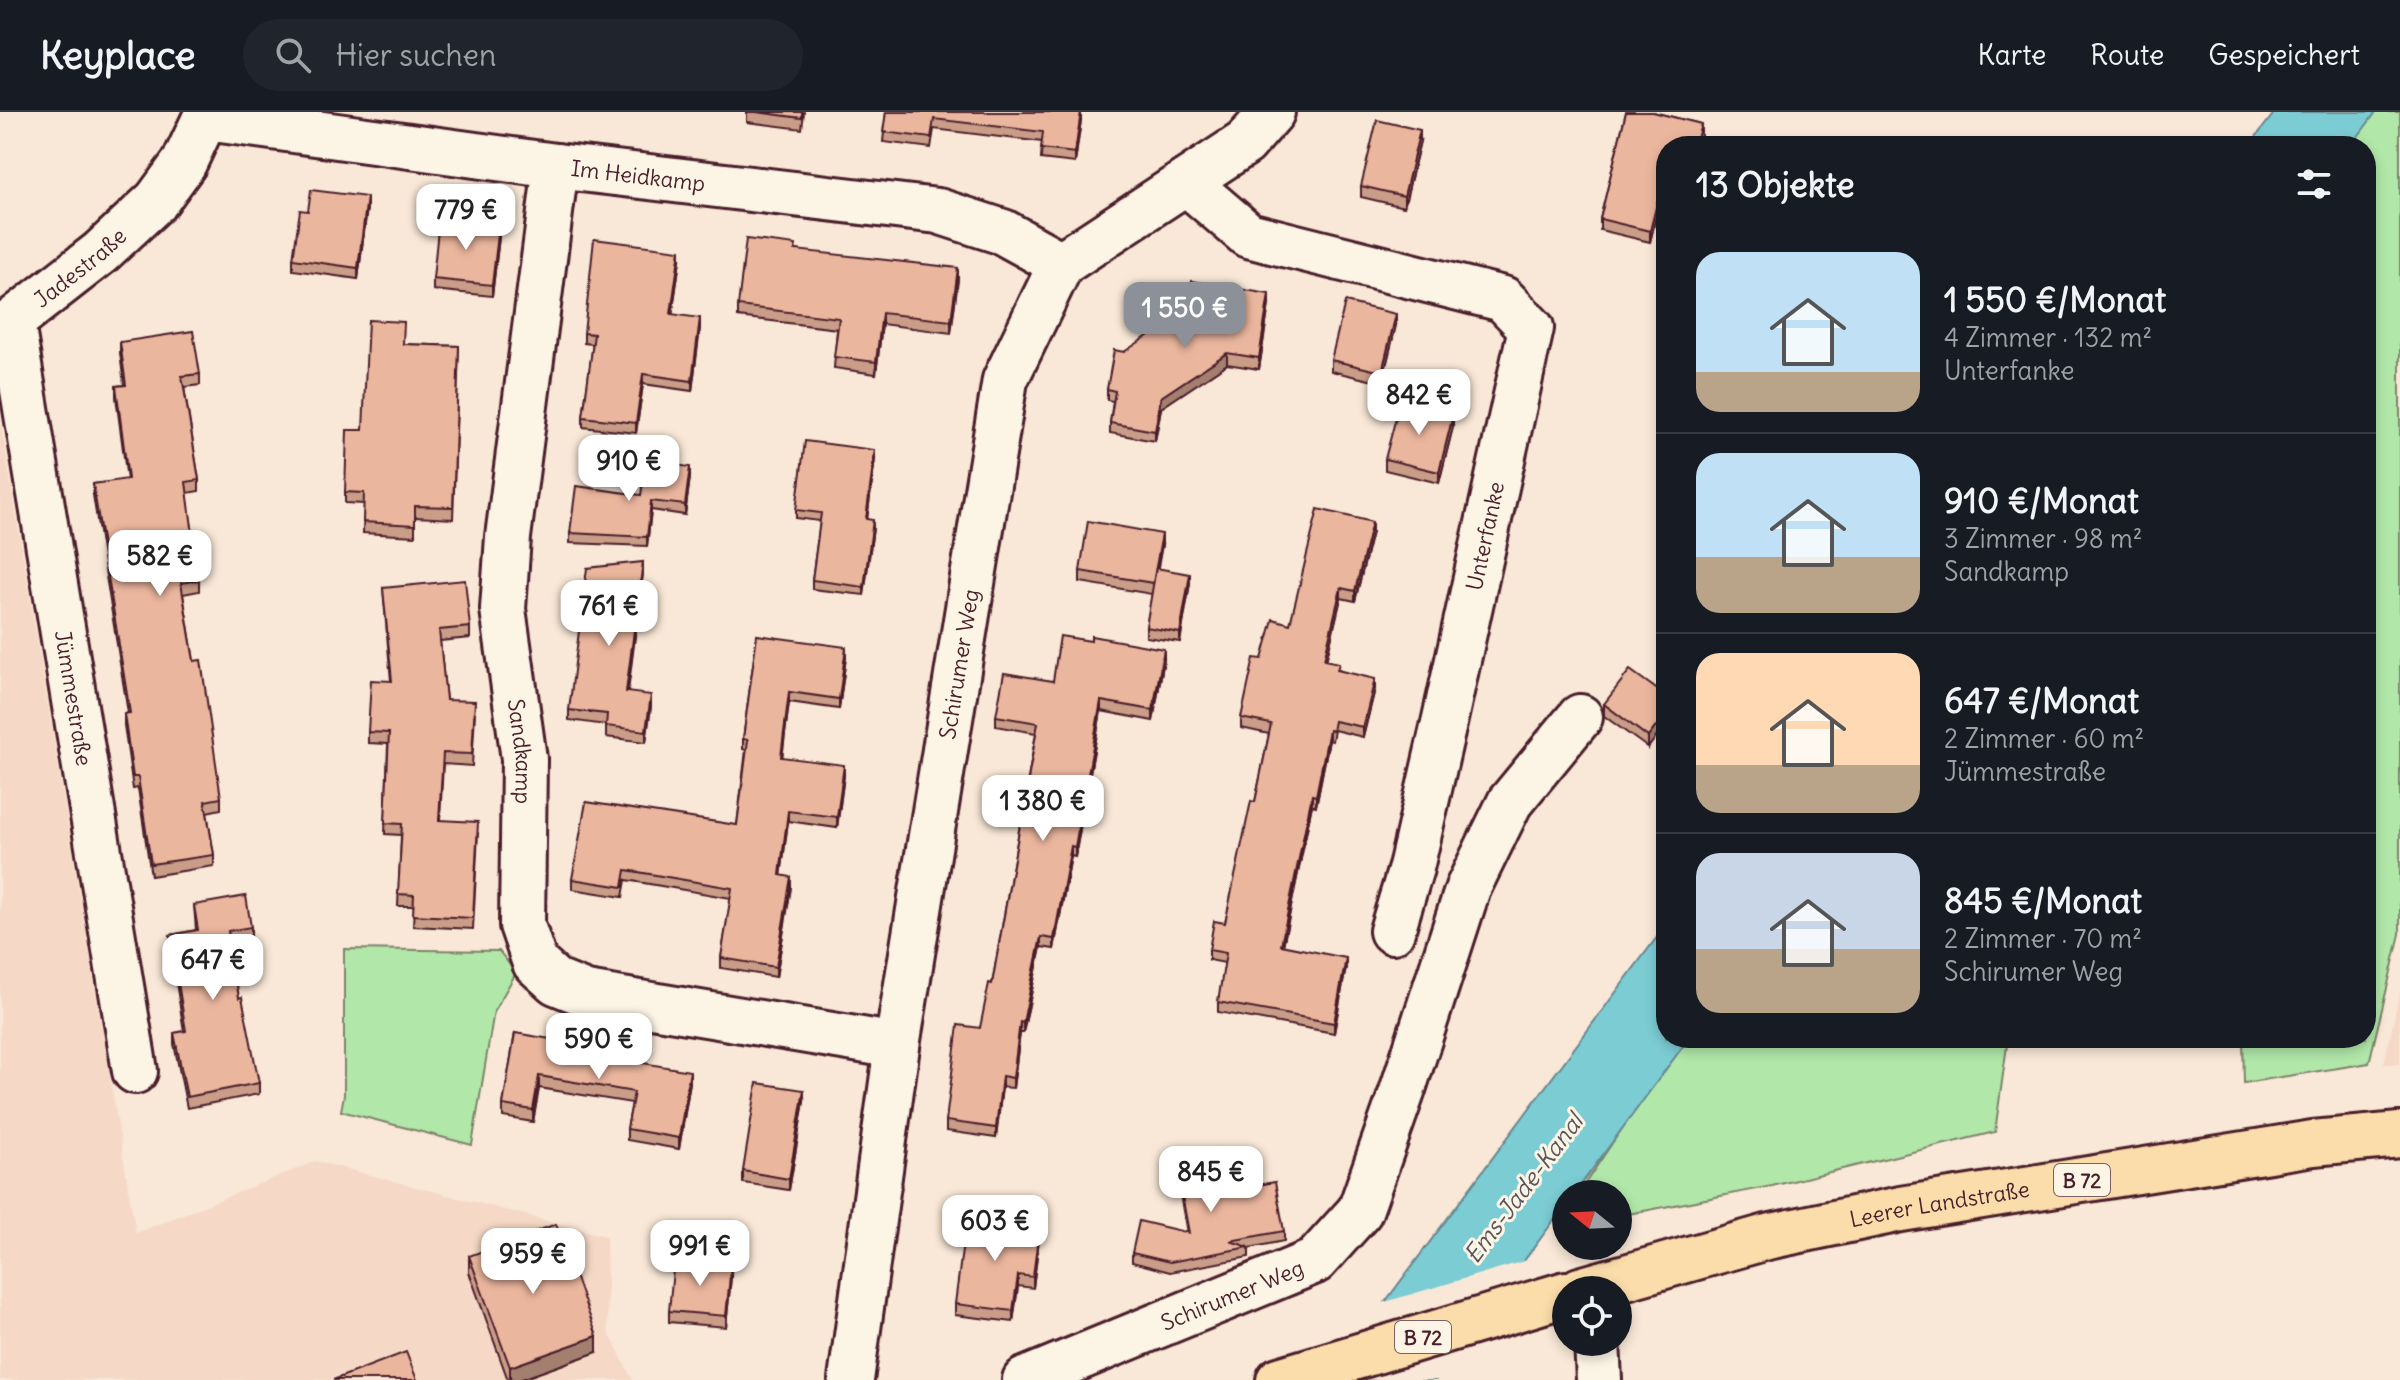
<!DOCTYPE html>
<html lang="de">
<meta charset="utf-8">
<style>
body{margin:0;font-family:Delius,sans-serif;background:#20242c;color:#f1f3f6;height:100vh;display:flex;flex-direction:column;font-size:30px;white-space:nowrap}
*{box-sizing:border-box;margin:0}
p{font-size:26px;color:#9ea1a6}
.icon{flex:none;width:44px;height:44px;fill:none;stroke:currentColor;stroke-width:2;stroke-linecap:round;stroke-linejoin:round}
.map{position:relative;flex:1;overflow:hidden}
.panel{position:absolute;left:1656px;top:24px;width:720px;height:912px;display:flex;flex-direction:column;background:#171b24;border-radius:32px;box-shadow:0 4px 12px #0003}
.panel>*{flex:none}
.needle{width:52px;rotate:288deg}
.fabs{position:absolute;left:1552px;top:1068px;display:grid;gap:16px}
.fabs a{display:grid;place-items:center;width:80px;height:80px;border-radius:50%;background:#171b24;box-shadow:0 4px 12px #0003;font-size:40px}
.price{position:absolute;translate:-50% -68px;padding:0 18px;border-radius:16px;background:#fff;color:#222;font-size:26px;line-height:52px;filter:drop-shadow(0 2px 4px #0008)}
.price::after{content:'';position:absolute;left:50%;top:48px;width:24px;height:18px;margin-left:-12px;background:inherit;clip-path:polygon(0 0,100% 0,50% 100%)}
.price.active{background:#8c9099;color:#fff}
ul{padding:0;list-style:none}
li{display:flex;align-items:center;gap:24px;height:200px;padding:0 40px}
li+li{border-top:2px solid #363941}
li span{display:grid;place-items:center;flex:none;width:224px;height:160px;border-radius:24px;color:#555}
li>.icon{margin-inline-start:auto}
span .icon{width:96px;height:96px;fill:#fffc;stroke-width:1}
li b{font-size:34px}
h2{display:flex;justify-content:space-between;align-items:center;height:96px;padding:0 40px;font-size:34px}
header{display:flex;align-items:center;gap:48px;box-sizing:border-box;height:112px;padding:0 40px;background:#171b24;border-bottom:2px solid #363941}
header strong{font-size:38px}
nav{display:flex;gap:44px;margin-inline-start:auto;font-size:28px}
.search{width:560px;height:72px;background:#20242c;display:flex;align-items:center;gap:20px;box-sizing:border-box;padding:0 28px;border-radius:44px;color:#9ea1a6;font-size:30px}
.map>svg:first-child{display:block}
.built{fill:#f5d9c6}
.green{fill:#b1e7a9;stroke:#7e836a;stroke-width:2}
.water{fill:#7bccd4;stroke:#678790;stroke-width:2}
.pier{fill:#f9e8d7}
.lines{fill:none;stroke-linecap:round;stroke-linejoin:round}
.minor-casing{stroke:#4a1f2b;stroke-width:50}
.major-casing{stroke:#4a1f2b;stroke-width:50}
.minor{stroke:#fcf5e5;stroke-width:44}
.major{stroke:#fbddab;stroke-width:44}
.wall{fill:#ca9d88;stroke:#4a1f2b;stroke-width:2}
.shaded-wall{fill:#a47f6f;stroke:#4a1f2b;stroke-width:2}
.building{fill:#ebb69e;stroke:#4a1f2b;stroke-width:2}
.labels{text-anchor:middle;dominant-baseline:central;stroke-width:6;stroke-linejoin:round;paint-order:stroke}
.shield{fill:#fcf5e5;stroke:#7f5f63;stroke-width:2}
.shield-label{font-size:20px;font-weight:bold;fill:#4a1f2b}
.street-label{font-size:22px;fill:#4a1f2b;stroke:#fcf5e5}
.water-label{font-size:24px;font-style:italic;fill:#59535e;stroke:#fcf5e5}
</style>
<header>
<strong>Keyplace</strong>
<div class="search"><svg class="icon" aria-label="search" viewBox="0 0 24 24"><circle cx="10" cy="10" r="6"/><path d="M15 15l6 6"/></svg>Hier suchen</div>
<nav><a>Karte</a><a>Route</a><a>Gespeichert</a></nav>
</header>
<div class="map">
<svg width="2400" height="1268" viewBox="0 0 2400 1268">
<rect width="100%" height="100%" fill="#f9e8d7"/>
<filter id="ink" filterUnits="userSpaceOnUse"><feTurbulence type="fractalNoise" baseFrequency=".0125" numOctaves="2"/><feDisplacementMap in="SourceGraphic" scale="16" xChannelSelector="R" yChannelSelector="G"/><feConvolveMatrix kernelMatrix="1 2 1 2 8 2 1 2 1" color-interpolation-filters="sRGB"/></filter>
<g filter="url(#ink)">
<g class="built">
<polygon points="0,305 136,1121 316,1049 606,1124 608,1219 633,1268 0,1268"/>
<polygon points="2400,879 2400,952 2384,952"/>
</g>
<g class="green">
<polygon points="2374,0 2400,0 2400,822 2369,951 2244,971 2243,926 2366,926 2366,34 2349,34"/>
<polygon points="344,837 499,839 516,861 494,899 472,1033 341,999 344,983"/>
<polygon points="1688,926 2008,926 1995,1020 1772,1074 1618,1104 1618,1082 1578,1082 1633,1000"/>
</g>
<g class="water">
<polygon points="2275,0 2376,0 2351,34 2249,34"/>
<polygon points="1666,813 1666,926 1689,926 1574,1082 1566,1082 1566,1092 1436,1268 1327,1268"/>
</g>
<polygon class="pier" points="1531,1147 1441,1268 1323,1268 1378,1192"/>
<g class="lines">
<defs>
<g id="minor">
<path id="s1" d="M 206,6 L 556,54 L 938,99 L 1003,120 L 1061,152"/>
<path id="s2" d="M 556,54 L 508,425 L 503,497 L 524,647 L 522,813 L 535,851 L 556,870 L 586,882 L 897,934"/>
<polyline points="1186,70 1248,123 1503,187 1531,216 1445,607 1411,756 1392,819"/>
<path id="s3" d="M 12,211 L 135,959"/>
<path id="s4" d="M 0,219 L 100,141 L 157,88 L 184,51 L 208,0"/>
<polyline points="1597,1230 1599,1268"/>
<path id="s5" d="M 851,1268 L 897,934 L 1005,268 L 1061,152 L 1245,31 L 1272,0"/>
<path id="s6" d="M 1025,1268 L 1315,1149 L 1360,1099 L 1402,980 L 1468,776 L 1510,690 L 1580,605"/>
</g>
<g id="major">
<path id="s7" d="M 1580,1178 L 1767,1125 L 1901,1097 L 2313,1031 L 2400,1023"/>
<polyline points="1279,1268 1566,1182"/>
</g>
</defs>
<use href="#minor" class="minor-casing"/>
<use href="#major" class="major-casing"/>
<use href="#minor" class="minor"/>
<use href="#major" class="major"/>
</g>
<g class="wall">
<polygon points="747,0 804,0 802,17 747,10"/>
<polygon points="886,0 1081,8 1075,51 1041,47 1042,30 934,17 931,36 883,30"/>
<polygon points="1626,0 1653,0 1701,12 1701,23 1698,34 1666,34 1666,66 1650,130 1600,118 1600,107"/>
<polygon points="1420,29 1404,95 1361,85 1361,74"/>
<polygon points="367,96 358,167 293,158 293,147 308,99"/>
<polygon points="499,125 492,184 433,178 433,167"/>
<polygon points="796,138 958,167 951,221 882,212 876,262 834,256 837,217 738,205 738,194"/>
<polygon points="680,148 672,202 700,216 692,279 643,272 636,321 583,315 583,305 593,232 584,231 584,221"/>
<polygon points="1269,192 1259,257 1227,252 1161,296 1155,329 1110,321 1110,311 1113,289 1107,288 1107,277 1124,240"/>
<polygon points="1396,213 1382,271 1331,259 1331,248"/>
<polygon points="120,230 200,262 200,273 184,275 199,368 199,379 187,381 199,468 199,479 183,482 194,549 221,686 221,697 207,700 214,743 214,754 151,764 138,676 133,677 124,613 124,602 128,601 93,383 93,372 127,368 116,285 116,274 124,273 120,241"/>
<polygon points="404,232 459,234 453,407 415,405 415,424 363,421 364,392 345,391 345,380 363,318"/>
<polygon points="1453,315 1439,371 1385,358 1385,347"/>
<polygon points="875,347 867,407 873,416 864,483 812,477 812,468 820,409 796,406 796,398"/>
<polygon points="690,365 685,403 651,398 647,434 570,431 570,421 641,383"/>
<polygon points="1372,420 1355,489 1341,486 1326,548 1339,558 1375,577 1363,625 1334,618 1332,629 1329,628 1316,694 1312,693 1283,834 1346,855 1334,921 1218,900 1218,890 1225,851 1209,848 1209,838 1225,811 1255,690 1269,622 1241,616 1241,606 1262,547 1290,512"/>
<polygon points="1162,433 1157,456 1190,471 1180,530 1146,525 1146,515 1152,482 1080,470 1080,459"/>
<polygon points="643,461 628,580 651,594 646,630 606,625 606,613 569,608 569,598"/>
<polygon points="383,476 470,515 470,526 440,529 446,588 475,601 472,654 443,652 440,708 478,721 473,817 413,814 414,794 398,794 401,723 385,722 388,632 368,631 368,620 391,569"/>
<polygon points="757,523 846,545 839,597 789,590 782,645 844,663 837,716 788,709 781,763 791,775 776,865 721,856 721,846 731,786 626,768 623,785 572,777 572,767 737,713 746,638 743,637 743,627"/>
<polygon points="1164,547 1153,609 1101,599 1075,745 1071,744 1054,837 1041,835 1023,921 1020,921 1013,976 1002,975 996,1026 946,1019 946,1009 980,916 992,872 1036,621 996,614 996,604 1053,569"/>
<polygon points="1666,584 1648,636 1604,604 1604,592"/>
<polygon points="194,793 251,815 251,826 229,830 239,886 259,971 259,982 187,996 174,932 174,921 184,919 170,834 170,823 196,818"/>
<polygon points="515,921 690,970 679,1037 627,1028 627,1017 632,991 539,976 533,1010 503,1005 503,993"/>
<polygon points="804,989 789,1078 743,1071 743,1059"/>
<polygon points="1175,1045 1235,1077 1284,1119 1284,1129 1249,1136 1249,1145 1170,1160 1132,1150 1132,1141 1187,1121 1175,1055"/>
<polygon points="1039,1127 1033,1176 1018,1174 1013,1210 955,1203 955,1192"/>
<polygon points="469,1144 597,1240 519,1268 508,1268 469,1160"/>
<polygon points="731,1165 726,1215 669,1210 669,1199"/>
</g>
<g class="shaded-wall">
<polygon points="1081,0 1081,8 1075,51 1075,41"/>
<polygon points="1701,12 1701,23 1698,34 1695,34"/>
<polygon points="1420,18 1420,29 1404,95 1404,84"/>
<polygon points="1665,55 1665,66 1650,130 1650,119"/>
<polygon points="367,85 367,96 358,167 358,156"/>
<polygon points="499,114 499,125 492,184 492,173"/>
<polygon points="680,138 680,148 671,212 671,202"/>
<polygon points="958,156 958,167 951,221 951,209"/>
<polygon points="1269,182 1269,192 1259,257 1259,246"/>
<polygon points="882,201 882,212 876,262 876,250"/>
<polygon points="1396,202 1396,213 1382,271 1382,260"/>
<polygon points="700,206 700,216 692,279 692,269"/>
<polygon points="1227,241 1227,252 1161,296 1155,329 1155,319 1161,285"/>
<polygon points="643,262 643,272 636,321 636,311"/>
<polygon points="1453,303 1453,315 1439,371 1439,360"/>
<polygon points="875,338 875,347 866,415 866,407"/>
<polygon points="690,355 690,365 685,403 685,393"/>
<polygon points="651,389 651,398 647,434 647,425"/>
<polygon points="873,408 873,416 864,483 864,475"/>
<polygon points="1372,410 1372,420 1355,489 1355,479"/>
<polygon points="1162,422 1162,433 1153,483 1153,471"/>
<polygon points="643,450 643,461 626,590 626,580"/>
<polygon points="1190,462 1190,471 1180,530 1180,521"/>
<polygon points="1341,476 1341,486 1324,558 1324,548"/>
<polygon points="846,535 846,545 839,597 839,587"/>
<polygon points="1164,537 1164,547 1153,609 1153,598"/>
<polygon points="1375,567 1375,577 1363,625 1363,615"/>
<polygon points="789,580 789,590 781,655 781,645"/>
<polygon points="651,583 651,594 646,630 646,619"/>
<polygon points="1101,589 1101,599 1075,745 1075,735"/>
<polygon points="1666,601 1666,612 1648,636 1648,625"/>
<polygon points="1329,618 1329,628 1316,694 1316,684"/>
<polygon points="844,653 844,663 837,716 837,705"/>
<polygon points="1312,683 1312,693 1281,843 1281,833"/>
<polygon points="788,699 788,709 780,773 780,763"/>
<polygon points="1071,734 1071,744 1054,837 1054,827"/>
<polygon points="791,765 791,775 776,865 776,855"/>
<polygon points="1041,825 1041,835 1023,921 1023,911"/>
<polygon points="1346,846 1346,855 1334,921 1334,911"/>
<polygon points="1020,910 1020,921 1013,976 1013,966"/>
<polygon points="690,959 690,970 679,1037 679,1026"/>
<polygon points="539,964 539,976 533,1010 533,998"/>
<polygon points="1002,964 1002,975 996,1026 996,1016"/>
<polygon points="804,978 804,989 789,1078 789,1067"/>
<polygon points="1039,1116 1039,1127 1033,1176 1033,1165"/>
<polygon points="731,1154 731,1165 726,1215 726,1204"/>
<polygon points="1018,1163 1018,1174 1013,1210 1013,1199"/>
<polygon points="597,1224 597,1240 519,1268 510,1268 510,1255"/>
</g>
<g class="building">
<polygon points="756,0 802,0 802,6"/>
<polygon points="886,0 1081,0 1075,41 1041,37 1043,20 934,7 931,26 883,20"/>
<polygon points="1626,0 1653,0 1701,12 1695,34 1666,34 1666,55 1650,119 1600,107"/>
<polygon points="1377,8 1420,18 1404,84 1361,74"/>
<polygon points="311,78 367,85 358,156 293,147 300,98 308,99"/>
<polygon points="439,107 499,114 492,173 433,167"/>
<polygon points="594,127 680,138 671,202 700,206 692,269 643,262 636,311 583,305 594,222 584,221"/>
<polygon points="746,127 796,133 795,138 958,156 951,209 882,201 876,250 834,245 839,206 738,194"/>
<polygon points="1192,169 1269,182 1259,246 1227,241 1161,285 1155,319 1110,311 1115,279 1107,277 1114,238 1124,240 1188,197"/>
<polygon points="1345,190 1396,202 1382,260 1331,248"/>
<polygon points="368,208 404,210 403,232 459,234 453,395 415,394 415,413 363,410 364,381 345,380 347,318 363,318"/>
<polygon points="193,219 200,262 182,264 199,368 186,370 199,468 181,471 194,549 201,548 221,686 205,689 214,743 151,752 138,665 133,665 124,602 130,601 93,372 128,367 116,274 126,273 120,230"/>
<polygon points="1400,290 1453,303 1439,360 1385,347"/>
<polygon points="805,329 875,338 866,407 873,408 864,475 812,468 821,401 796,398"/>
<polygon points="646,349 690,355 685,393 651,389 647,425 570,421 576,374 641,383"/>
<polygon points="1318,397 1372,410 1355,479 1341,476 1324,548 1339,551 1337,558 1375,567 1363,615 1334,609 1332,619 1329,618 1316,684 1312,683 1281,833 1346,846 1334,911 1218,890 1226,841 1209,838 1214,809 1225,811 1251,689 1255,690 1271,612 1241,606 1254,546 1262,547 1273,507 1290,512"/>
<polygon points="1088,409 1162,422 1153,471 1080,459"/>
<polygon points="643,450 626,580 651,583 646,619 606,614 607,602 569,598 587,456"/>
<polygon points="1156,456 1190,462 1180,521 1146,515"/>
<polygon points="465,468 470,515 439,518 446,588 475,589 472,642 443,641 439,708 478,710 473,806 413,803 414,783 398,782 402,712 385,711 389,621 368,620 371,568 392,569 383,476"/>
<polygon points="757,523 846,535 839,587 789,580 781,645 844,653 837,705 788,699 780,763 791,765 776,855 721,846 732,776 626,758 623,775 572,767 586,690 737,713 748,628 743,627"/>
<polygon points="1060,524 1091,529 1091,524 1164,537 1153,598 1101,589 1075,735 1071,734 1054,827 1041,825 1023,911 1020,910 1013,966 1002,964 996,1016 946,1009 958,913 980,916 989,871 992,872 1038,611 996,604 1004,561 1053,569"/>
<polygon points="1630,558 1666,584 1666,601 1648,625 1604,592"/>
<polygon points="246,784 251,815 228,819 239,886 242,885 259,971 187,985 174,921 186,919 170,823 198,818 194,793"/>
<polygon points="515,921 592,934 590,942 690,959 679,1026 627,1017 634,980 539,964 533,998 503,993"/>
<polygon points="757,971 804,978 789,1067 743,1059"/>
<polygon points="1217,1037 1224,1071 1234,1069 1235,1077 1275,1070 1284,1119 1230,1129 1249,1135 1170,1150 1132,1141 1139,1109 1189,1121 1175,1045"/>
<polygon points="966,1107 1039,1116 1033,1165 1018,1163 1013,1199 955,1192"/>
<polygon points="556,1112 597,1224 510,1255 469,1144"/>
<polygon points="674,1148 731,1154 726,1204 669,1199"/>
<polygon points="406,1240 417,1268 333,1268"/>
</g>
</g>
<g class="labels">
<g class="shield">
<rect x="2054" y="1052" width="56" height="32" rx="6"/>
<rect x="1395" y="1209" width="56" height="32" rx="6"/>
</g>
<g class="shield-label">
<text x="2082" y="1068">B 72</text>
<text x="1423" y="1225">B 72</text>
</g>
<g class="street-label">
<text stroke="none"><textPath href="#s1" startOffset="436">Im Heidkamp</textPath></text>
<text stroke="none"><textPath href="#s4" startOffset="102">Jadestraße</textPath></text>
<text transform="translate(1485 424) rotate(-78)">Unterfanke</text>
<text stroke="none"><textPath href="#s5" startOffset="724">Schirumer Weg</textPath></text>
<text stroke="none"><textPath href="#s3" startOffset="380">Jümmestraße</textPath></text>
<text stroke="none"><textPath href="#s2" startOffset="590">Sandkamp</textPath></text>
<text stroke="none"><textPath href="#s7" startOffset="370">Leerer Landstraße</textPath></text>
<text stroke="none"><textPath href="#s6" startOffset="224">Schirumer Weg</textPath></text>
</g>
<g class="water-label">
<text transform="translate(1523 1076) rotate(-53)">Ems-Jade-Kanal</text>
</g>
</g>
</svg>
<div class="fabs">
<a><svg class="needle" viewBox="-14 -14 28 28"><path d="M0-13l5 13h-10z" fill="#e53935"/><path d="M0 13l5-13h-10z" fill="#9ea1a6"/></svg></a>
<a><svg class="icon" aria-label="locate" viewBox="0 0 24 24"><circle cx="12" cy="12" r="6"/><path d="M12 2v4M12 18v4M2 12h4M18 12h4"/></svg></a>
</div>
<b class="price" style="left:466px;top:140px">779 €</b>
<b class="price active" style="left:1185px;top:238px">1 550 €</b>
<b class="price" style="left:1419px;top:325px">842 €</b>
<b class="price" style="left:629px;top:391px">910 €</b>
<b class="price" style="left:160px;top:486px">582 €</b>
<b class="price" style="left:609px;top:536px">761 €</b>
<b class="price" style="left:1043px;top:731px">1 380 €</b>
<b class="price" style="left:213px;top:890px">647 €</b>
<b class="price" style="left:599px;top:969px">590 €</b>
<b class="price" style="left:1211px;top:1102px">845 €</b>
<b class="price" style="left:995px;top:1151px">603 €</b>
<b class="price" style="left:700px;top:1176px">991 €</b>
<b class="price" style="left:533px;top:1184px">959 €</b>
<section class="panel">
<h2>13 Objekte<svg class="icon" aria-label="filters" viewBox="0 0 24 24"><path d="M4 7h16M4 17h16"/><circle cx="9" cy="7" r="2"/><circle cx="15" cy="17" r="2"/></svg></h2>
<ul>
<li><span style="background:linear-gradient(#bfe0f5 75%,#b9a48a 0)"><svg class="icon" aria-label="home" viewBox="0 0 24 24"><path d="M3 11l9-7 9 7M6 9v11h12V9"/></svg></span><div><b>1 550 €/Monat</b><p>4 Zimmer · 132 m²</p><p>Unterfanke</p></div></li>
<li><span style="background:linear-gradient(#bfe0f5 65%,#b9a48a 0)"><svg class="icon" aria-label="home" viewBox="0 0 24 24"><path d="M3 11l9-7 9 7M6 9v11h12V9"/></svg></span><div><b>910 €/Monat</b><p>3 Zimmer · 98 m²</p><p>Sandkamp</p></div></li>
<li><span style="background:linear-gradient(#ffd9b3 70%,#b9a48a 0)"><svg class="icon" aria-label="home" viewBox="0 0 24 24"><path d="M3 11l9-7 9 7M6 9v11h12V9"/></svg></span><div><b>647 €/Monat</b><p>2 Zimmer · 60 m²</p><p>Jümmestraße</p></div></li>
<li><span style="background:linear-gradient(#c9d6e8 60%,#b9a48a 0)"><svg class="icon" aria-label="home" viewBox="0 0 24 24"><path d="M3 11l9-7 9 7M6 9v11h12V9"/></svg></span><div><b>845 €/Monat</b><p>2 Zimmer · 70 m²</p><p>Schirumer Weg</p></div></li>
</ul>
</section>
</div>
